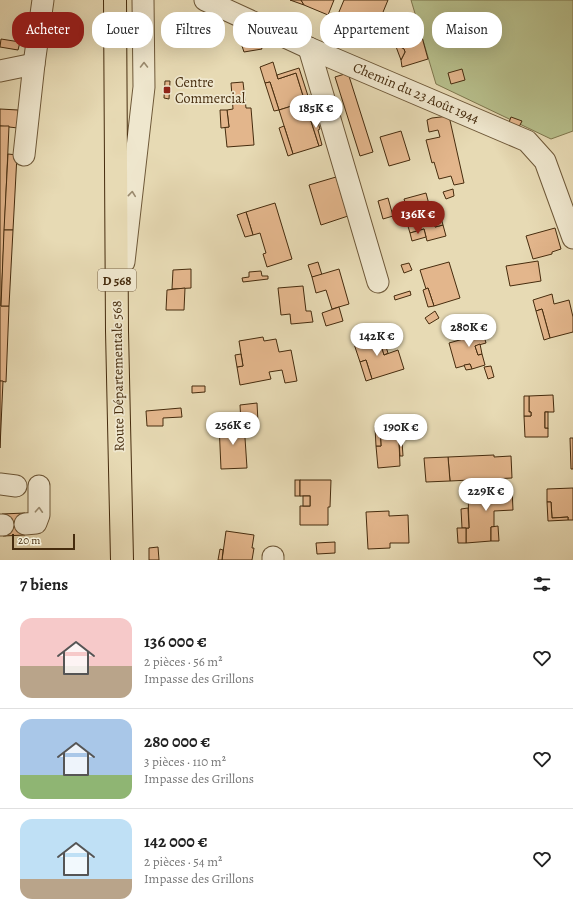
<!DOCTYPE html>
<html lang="fr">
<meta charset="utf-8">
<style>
body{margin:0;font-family:Alegreya,serif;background:#f6f6f6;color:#222;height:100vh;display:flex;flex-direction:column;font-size:15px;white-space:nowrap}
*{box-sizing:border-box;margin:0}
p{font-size:13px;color:#767676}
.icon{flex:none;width:22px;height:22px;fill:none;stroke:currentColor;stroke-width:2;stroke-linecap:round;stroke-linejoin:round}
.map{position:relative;height:560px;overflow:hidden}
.details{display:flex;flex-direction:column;background:#fff;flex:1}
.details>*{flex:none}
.hud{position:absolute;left:12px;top:12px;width:549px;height:36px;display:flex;gap:8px}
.scale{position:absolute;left:12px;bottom:10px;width:63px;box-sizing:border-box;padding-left:4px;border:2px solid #462c0e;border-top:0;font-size:11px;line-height:14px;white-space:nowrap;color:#462c0e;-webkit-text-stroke:3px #efe7ce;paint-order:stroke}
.price{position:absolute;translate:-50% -34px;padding:0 9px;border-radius:14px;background:#fff;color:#222;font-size:13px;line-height:26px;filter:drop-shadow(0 1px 2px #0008)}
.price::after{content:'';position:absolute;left:50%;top:24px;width:12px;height:9px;margin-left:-6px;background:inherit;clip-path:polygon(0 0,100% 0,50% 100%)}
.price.selected{background:#8f2418;color:#fff}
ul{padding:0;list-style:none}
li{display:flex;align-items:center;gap:12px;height:100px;padding:0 20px}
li+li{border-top:1px solid #e0e0e0}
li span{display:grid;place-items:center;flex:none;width:112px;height:80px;border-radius:12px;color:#555}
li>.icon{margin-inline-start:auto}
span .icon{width:48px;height:48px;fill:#fffc;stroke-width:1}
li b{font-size:17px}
h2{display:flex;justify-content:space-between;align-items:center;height:48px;padding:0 20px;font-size:17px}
.tag{padding:0 14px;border-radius:16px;background:#fff;box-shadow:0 4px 16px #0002;font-size:14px;line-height:36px}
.tag.selected{background:#8f2418;color:#fff}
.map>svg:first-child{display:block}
.green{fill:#b7bf8c;stroke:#7e764d}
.building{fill:#e3b68c;stroke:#462c0e}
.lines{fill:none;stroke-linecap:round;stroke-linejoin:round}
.minor-casing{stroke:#6e5838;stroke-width:23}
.major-casing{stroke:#462c0e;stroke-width:24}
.minor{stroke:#efe7ce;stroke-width:21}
.major{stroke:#e7dab4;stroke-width:22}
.oneway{stroke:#9a8a6e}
.poi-dot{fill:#8f2418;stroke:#efe7ce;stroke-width:1.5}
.labels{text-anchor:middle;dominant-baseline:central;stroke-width:3.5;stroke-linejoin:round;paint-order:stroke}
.shield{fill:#efe7ce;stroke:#796448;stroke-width:1}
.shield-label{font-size:13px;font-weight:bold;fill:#462c0e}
.poi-label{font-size:14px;fill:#462c0e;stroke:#efe7ce;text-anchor:start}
.street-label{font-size:14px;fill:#462c0e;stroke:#efe7ce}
</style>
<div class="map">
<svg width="573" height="560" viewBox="0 0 573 560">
<rect width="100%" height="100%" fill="#e7dab4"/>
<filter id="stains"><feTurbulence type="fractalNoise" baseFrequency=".005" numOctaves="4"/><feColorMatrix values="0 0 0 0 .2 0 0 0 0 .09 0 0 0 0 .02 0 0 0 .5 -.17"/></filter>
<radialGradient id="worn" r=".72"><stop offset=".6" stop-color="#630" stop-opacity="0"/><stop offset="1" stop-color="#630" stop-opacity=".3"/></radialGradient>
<polygon class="green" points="411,0 573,0 573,131 551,139 436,84"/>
<g class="building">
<polygon points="290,0 301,0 304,5"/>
<polygon points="301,0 334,0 328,15 304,5"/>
<polygon points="344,0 388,0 374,34 368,31 362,21 349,16 347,23 336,19"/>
<polygon points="390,15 400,19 394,37 383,33"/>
<polygon points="349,16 362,21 368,31 347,23"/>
<polygon points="420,30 428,59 402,67 401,60 405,52 404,49 395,44 394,38"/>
<polygon points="237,31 259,40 262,49 244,52"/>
<polygon points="1,39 20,42 18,50 0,47"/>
<polygon points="395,44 404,49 405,52 401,60"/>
<polygon points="273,62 278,79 296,73 305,102 279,110 270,82 265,83 260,67"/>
<polygon points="299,68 308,96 310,95 311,100 305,102 296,73 278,79 277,75"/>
<polygon points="462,69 465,80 451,84 448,73"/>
<polygon points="348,73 373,152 360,156 335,77"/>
<polygon points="165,81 170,81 169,99 164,98"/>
<polygon points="243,82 246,108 251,108 254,145 227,147 225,127 229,127 227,110 233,109 231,83"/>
<polygon points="270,82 279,110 274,111 265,83"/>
<polygon points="311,100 316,116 310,118 319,146 293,154 279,110"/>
<polygon points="0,109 18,110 18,128 0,126"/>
<polygon points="220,110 227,110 229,127 221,128"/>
<polygon points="316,116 320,129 318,130 322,145 319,146 310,118"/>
<polygon points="449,116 464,183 454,185 451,176 439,179 434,162 432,163 426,140 440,137 438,130 429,132 427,120 432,118"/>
<polygon points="511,117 522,121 518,129 508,125"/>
<polygon points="0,126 9,126 1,306 9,306 6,382 0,381"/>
<polygon points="284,126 293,154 288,156 279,128"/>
<polygon points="401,131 410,160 389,166 380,137"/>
<polygon points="8,154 17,155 13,230 4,230"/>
<polygon points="336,177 348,216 321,225 309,185"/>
<polygon points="453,189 454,196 446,199 443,192"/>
<polygon points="426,193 435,227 443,225 446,236 427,241 424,229 410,233 407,223 411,222 404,199"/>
<polygon points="388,198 393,216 383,219 378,201"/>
<polygon points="275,203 292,259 267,267 263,254 266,253 260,233 253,235 246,212"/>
<polygon points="246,212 253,235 245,237 237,215"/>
<polygon points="440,214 443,225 435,227 432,216"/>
<polygon points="555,228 561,249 552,252 552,254 533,259 526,236"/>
<polygon points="424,229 426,237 412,241 410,233"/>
<polygon points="4,230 13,230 9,306 1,306"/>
<polygon points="538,261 541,281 510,286 506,266"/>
<polygon points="318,262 322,275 312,277 308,265"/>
<polygon points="449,262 460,298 434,306 428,288 426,289 420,270"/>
<polygon points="409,263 412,270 404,273 401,265"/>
<polygon points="191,269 191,288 172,289 173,270"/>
<polygon points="339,269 349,304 332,309 326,290 316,293 312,277"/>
<polygon points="261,271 262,276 268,276 268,279 243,282 242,278 249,277 249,272"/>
<polygon points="303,286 306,311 311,311 313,322 291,324 290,314 281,315 278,288"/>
<polygon points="185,288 184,310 166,310 167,290"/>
<polygon points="428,288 434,306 428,307 423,290"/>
<polygon points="410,291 411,295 395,300 394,296"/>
<polygon points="552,294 554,304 569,300 573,317 573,332 550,338 542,309 536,311 533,300"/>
<polygon points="339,307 343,321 326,326 322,313"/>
<polygon points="542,309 550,338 544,340 536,311"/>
<polygon points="435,311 439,318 429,324 425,318"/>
<polygon points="479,318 486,343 475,346 478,355 482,354 485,365 472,369 470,364 456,368 449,343 474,336 470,320"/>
<polygon points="378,333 384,355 398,350 404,369 372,379 366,360 360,362 353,341"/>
<polygon points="263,337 264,341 276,339 279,352 291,350 297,381 285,383 282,370 269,372 271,379 240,385 237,367 243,366 239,341"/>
<polygon points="385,344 388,353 384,355 381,345"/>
<polygon points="480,344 482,354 478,355 475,346"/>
<polygon points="241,354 243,366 237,367 235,355"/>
<polygon points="366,360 372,379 366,381 360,362"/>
<polygon points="470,364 472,369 466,370 464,365"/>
<polygon points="491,366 494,377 488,379 484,367"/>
<polygon points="0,381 3,381 0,448"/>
<polygon points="192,386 205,386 205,392 192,393"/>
<polygon points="553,395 554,412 545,412 545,428 548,428 548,437 525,437 524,416 531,416 531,412 529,412 529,396"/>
<polygon points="524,396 529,396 529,412 531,412 531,416 524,416"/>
<polygon points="257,403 258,422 241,423 240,405"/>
<polygon points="181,408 182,417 163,418 163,426 147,426 146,411"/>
<rect x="545" y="412" width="3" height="16"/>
<polygon points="244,423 247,468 221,469 219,424"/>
<polygon points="403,425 404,440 399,441 400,466 378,468 376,446 381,446 380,426"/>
<polygon points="380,426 381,446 376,446 375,427"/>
<polygon points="570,438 573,438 573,469 571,469"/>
<polygon points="399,441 402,441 403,456 400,456"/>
<polygon points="494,455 494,457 511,456 512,478 450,481 448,457"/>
<polygon points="448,457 450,481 426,482 424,458"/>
<rect x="295" y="480" width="5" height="16"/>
<polygon points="300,480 331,480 330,507 328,507 328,525 300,525 300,506 310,506 310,496 300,496"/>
<polygon points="573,488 573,520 568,520 568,517 552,518 551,502 547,502 547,489"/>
<polygon points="512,489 513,510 494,511 494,527 491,527 491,541 466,543 466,528 469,528 468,491"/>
<rect x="303" y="496" width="7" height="10"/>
<polygon points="547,502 551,502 552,518 568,517 568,520 548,521"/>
<polygon points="468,508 469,528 462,528 461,509"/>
<polygon points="389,511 389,516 408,515 409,543 390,543 390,548 368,549 366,512"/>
<polygon points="25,513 25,535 3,536 2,514"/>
<polygon points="498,526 499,541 491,541 491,527"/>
<polygon points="457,528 466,528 466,543 458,543"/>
<polygon points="226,531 254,535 252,548 254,548 252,560 222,560"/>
<polygon points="335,542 335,553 317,554 316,543"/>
<polygon points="158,547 159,560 149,560 149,548"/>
<polygon points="220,549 223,550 222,560 218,560"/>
</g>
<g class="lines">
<defs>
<g id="minor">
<polyline points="205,0 309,48 527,141 545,161 573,238"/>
<polyline points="309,48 378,282"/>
<polyline points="0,71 34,64"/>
<polyline points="24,155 34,64 43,0"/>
<polyline points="124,262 144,87 143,0"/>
<polyline points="0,484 16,486"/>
<polyline points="25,524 36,523 39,515 39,486"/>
<polyline points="0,525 3,525"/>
<polyline points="273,557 273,560"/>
</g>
<polyline id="major" points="115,0 117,331 122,560"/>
</defs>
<use href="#minor" class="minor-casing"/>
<use href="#major" class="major-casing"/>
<use href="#minor" class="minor"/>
<use href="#major" class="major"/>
</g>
<defs><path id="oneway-chevron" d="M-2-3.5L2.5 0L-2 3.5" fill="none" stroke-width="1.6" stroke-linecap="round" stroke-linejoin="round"/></defs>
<g class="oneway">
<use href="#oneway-chevron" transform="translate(144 65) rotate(-90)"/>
<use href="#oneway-chevron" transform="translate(132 194) rotate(-84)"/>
<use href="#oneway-chevron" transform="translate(39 510) rotate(-87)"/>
</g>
<rect class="poi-dot" x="163" y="86" width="8" height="8" rx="2"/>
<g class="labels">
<rect class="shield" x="98" y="269" width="38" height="22" rx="3"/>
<g class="shield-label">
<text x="117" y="280">D 568</text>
</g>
<g class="poi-label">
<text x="175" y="82">Centre<tspan x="175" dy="16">Commercial</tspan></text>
</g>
<g class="street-label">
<text transform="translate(416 93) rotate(23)">Chemin du 23 Août 1944</text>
<text transform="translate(118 376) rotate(-91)">Route Départementale 568</text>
</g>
</g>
<rect width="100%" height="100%" filter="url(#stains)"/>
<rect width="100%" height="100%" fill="url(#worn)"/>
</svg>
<div class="scale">20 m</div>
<b class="price" style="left:316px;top:129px">185K €</b>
<b class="price selected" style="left:418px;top:235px">136K €</b>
<b class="price" style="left:469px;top:348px">280K €</b>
<b class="price" style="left:377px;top:357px">142K €</b>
<b class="price" style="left:233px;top:446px">256K €</b>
<b class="price" style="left:401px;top:448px">190K €</b>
<b class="price" style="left:486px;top:512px">229K €</b>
<div class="hud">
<a class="tag selected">Acheter</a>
<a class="tag">Louer</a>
<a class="tag">Filtres</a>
<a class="tag">Nouveau</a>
<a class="tag">Appartement</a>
<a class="tag">Maison</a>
</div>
</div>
<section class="details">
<h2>7 biens<svg class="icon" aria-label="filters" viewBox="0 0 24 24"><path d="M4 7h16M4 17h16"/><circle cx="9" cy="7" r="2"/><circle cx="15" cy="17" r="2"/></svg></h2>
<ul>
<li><span style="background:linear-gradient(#f6c9c9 60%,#b9a48a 0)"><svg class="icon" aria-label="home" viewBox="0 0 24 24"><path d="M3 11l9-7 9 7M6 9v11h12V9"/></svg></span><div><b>136 000 €</b><p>2 pièces · 56 m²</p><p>Impasse des Grillons</p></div><svg class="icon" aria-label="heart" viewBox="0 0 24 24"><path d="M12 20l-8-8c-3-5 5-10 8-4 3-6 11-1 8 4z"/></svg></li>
<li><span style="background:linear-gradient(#a9c7e8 70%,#8fb573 0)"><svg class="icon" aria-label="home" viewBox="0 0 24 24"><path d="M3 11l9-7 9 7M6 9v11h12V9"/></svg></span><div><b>280 000 €</b><p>3 pièces · 110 m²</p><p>Impasse des Grillons</p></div><svg class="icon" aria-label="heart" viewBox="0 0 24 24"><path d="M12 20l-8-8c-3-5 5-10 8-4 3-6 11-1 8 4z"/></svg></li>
<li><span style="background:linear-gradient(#bfe0f5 75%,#b9a48a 0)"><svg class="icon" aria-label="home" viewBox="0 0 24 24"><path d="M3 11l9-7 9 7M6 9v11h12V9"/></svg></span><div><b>142 000 €</b><p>2 pièces · 54 m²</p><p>Impasse des Grillons</p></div><svg class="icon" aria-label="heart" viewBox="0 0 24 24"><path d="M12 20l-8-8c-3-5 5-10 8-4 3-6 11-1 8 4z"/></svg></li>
</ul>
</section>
